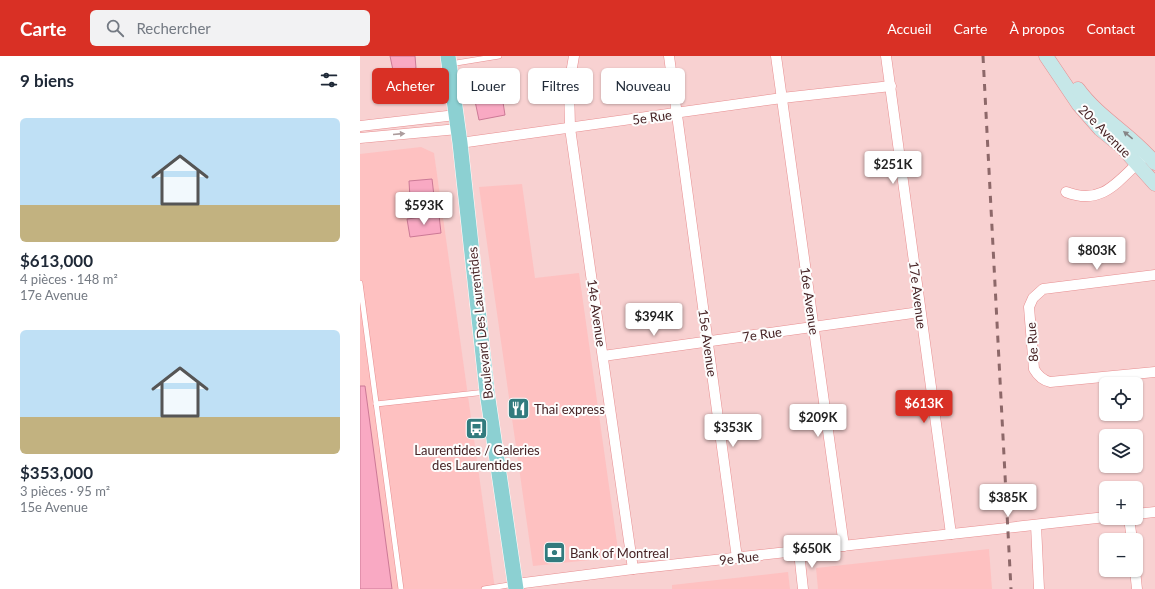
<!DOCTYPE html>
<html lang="fr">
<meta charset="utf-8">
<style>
body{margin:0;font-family:Lato,sans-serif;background:#f2f2f3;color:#1f2937;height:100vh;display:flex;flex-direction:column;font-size:15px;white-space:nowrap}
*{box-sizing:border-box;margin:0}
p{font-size:13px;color:#747a83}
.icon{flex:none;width:22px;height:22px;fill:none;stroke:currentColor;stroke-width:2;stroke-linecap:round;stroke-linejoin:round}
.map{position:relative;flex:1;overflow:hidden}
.sheet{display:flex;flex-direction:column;background:#fff;width:360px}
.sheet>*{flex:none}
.guide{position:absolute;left:12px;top:12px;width:380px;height:36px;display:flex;gap:8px}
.tools{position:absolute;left:739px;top:321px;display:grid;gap:8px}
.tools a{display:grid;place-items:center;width:44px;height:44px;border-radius:6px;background:#fff;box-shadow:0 1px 3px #0004;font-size:20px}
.price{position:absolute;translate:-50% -34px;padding:0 9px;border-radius:4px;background:#fff;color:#222;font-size:13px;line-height:26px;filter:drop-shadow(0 1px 2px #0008)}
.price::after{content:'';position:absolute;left:50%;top:24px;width:12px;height:9px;margin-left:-6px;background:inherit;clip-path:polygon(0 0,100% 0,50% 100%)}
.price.on{background:#d93025;color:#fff}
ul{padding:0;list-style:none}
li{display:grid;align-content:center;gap:8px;height:212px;padding:0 20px}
li span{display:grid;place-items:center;height:124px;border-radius:6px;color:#555}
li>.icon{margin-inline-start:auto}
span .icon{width:72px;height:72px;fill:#fffc;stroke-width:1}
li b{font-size:17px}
h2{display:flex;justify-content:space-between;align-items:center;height:48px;padding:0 20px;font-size:17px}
.pill{padding:0 14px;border-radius:6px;background:#fff;box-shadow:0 1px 3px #0004;font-size:14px;line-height:36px}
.pill.on{background:#d93025;color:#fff}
header{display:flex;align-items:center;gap:24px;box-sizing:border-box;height:56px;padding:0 20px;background:#d93025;color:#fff}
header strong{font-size:19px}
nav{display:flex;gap:22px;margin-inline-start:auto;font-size:14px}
.search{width:280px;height:36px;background:#f2f2f3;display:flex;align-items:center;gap:10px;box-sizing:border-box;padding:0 14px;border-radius:6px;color:#747a83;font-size:15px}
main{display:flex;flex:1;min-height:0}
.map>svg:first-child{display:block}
.built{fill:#fec1c1}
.building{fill:#f9a9c3;stroke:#cc7996}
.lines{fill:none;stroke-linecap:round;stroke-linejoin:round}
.lane-casing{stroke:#e78e90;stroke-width:6}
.street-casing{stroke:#e78e90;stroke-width:11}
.secondary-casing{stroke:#e78e90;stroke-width:15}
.primary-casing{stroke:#fff;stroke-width:16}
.lane{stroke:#fff;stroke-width:5}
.street{stroke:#fff;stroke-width:10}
.secondary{stroke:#c6e7e8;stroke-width:14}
.primary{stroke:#8cd0d2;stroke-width:15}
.rail{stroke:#8d6869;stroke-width:3;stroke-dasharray:7 7;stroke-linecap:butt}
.oneway{fill:#ac9c9d}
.oneway2{fill:#868586}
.labels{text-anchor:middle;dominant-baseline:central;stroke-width:4;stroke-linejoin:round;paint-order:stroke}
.street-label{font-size:13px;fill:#472325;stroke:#fdfdfd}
.poi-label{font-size:13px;fill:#472325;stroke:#fdfdfd;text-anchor:start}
</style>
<header>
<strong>Carte</strong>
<div class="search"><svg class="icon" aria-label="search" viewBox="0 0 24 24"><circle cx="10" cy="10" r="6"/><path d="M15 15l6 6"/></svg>Rechercher</div>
<nav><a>Accueil</a><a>Carte</a><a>À propos</a><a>Contact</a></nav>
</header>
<main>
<section class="sheet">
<h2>9 biens<svg class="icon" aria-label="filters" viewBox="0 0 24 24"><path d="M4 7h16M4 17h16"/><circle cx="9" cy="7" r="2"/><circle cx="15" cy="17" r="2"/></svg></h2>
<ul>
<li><span style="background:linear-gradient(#bfe0f5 70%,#c2b280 0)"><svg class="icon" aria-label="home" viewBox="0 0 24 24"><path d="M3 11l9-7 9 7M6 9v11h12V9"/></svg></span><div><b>$613,000</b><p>4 pièces · 148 m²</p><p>17e Avenue</p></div></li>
<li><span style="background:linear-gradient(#bfe0f5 70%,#c2b280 0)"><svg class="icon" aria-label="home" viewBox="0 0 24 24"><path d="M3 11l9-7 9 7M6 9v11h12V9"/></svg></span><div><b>$353,000</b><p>3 pièces · 95 m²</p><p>15e Avenue</p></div></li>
</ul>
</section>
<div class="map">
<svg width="795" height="533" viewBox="0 0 795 533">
<rect width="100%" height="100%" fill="#f8d1d1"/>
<g class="built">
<polygon points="61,91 74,97 135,533 0,533 0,98"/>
<polygon points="162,128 175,222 219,217 259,501 173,510 119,131"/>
<polygon points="629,493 632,533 458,533 456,512"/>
<polygon points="428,516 430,533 312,533 312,529"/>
</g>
<g class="building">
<polygon points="30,0 55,0 56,12 34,19"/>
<polygon points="142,40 145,59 119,64 115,45"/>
<polygon points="72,123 74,140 50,142 49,125"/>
<polygon points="79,159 81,177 50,181 47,163"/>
<polygon points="0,330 5,330 32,533 0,533"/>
</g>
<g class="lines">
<defs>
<g id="lane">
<polyline points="90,8 139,0"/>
<polyline points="0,227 41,533"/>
<polyline points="16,348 126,336"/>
<polyline points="124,533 155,528"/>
</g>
<g id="street">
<polyline points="214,0 209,29 210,72 273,513"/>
<polyline points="309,0 377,502"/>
<polyline points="416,0 484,490"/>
<polyline points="526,0 591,478"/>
<polyline points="0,70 96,59"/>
<polyline points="0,82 98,73"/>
<polyline points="100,87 422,42 531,30"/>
<path d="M 706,136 C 742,150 757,126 782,103"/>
<path d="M 795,219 L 683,233 L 673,242 L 669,251 L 674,313 C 678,320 682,324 690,326 L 795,316"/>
<polyline points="243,300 560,256"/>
<polyline points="776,458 795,456"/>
<polyline points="769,462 772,484"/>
<polyline points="676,469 679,533"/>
<polyline points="439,496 443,533"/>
<polyline points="775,514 777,533"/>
<polyline points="156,528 273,513 746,461"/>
</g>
<g id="secondary">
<polyline points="686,0 719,49 740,73 762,91 795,128"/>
<path d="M 718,33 C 739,62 772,79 795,107"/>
</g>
<polyline id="primary" points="88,0 100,87 127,336 156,533"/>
</defs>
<use href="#lane" class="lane-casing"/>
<use href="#street" class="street-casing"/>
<use href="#secondary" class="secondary-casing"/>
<use href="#primary" class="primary-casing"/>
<use href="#lane" class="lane"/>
<use href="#street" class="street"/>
<use href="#secondary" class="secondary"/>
<use href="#primary" class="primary"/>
<polyline class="rail" points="623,0 651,533"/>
</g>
<defs><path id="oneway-solid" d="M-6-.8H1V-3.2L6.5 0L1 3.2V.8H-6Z"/></defs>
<use class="oneway" href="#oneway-solid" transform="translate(39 78) rotate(-5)"/>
<use class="oneway2" href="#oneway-solid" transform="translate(768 79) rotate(-141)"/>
<defs>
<symbol id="restaurant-square" viewBox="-11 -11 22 22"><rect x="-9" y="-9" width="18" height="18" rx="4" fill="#327b7e" stroke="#fdfdfd"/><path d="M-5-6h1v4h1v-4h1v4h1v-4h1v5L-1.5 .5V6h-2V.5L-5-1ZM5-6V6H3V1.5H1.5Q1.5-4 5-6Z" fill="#fff"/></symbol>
<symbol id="bus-square" viewBox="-11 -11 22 22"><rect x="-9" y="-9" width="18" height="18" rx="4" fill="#327b7e" stroke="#fdfdfd"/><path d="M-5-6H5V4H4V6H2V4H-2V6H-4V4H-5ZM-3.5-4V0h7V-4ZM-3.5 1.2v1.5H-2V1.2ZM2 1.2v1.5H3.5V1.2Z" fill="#fff"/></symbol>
<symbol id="bank-square" viewBox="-11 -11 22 22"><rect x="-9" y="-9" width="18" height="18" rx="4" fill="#327b7e" stroke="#fdfdfd"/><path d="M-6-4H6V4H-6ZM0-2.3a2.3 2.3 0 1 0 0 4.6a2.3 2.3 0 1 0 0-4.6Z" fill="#fff"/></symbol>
</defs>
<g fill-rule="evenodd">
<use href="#restaurant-square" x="146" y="340" width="25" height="25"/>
<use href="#bus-square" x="104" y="360" width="25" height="25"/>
<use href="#bank-square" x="182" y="484" width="25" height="25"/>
</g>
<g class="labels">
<g class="street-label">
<text transform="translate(292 61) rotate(-8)">5e Rue</text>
<text transform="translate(745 75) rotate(45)">20e Avenue</text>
<text transform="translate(558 239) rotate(83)">17e Avenue</text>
<text transform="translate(450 245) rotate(82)">16e Avenue</text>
<text transform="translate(237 257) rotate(82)">14e Avenue</text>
<text transform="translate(120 267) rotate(-96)">Boulevard Des Laurentides</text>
<text transform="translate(402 278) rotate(-8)">7e Rue</text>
<text transform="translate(672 286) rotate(-94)">8e Rue</text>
<text transform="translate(348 287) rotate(82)">15e Avenue</text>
<text transform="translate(379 502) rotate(-6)">9e Rue</text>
</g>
<g class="poi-label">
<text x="174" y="353">Thai express</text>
<text x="117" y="394" text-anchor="middle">Laurentides / Galeries<tspan x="117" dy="15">des Laurentides</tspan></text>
<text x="210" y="497">Bank of Montreal</text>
</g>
</g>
</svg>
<div class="tools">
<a><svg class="icon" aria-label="locate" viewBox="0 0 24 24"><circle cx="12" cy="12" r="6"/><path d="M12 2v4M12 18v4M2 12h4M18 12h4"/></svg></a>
<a><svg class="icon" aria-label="layers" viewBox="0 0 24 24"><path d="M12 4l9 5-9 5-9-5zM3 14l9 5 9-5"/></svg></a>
<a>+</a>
<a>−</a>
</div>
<b class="price" style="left:533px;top:129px">$251K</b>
<b class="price" style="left:64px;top:170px">$593K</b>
<b class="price" style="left:737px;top:215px">$803K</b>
<b class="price" style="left:294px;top:281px">$394K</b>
<b class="price on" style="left:564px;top:368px">$613K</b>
<b class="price" style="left:458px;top:382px">$209K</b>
<b class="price" style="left:373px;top:392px">$353K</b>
<b class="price" style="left:648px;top:462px">$385K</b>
<b class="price" style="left:452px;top:513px">$650K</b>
<div class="guide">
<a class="pill on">Acheter</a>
<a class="pill">Louer</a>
<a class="pill">Filtres</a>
<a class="pill">Nouveau</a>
</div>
</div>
</main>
